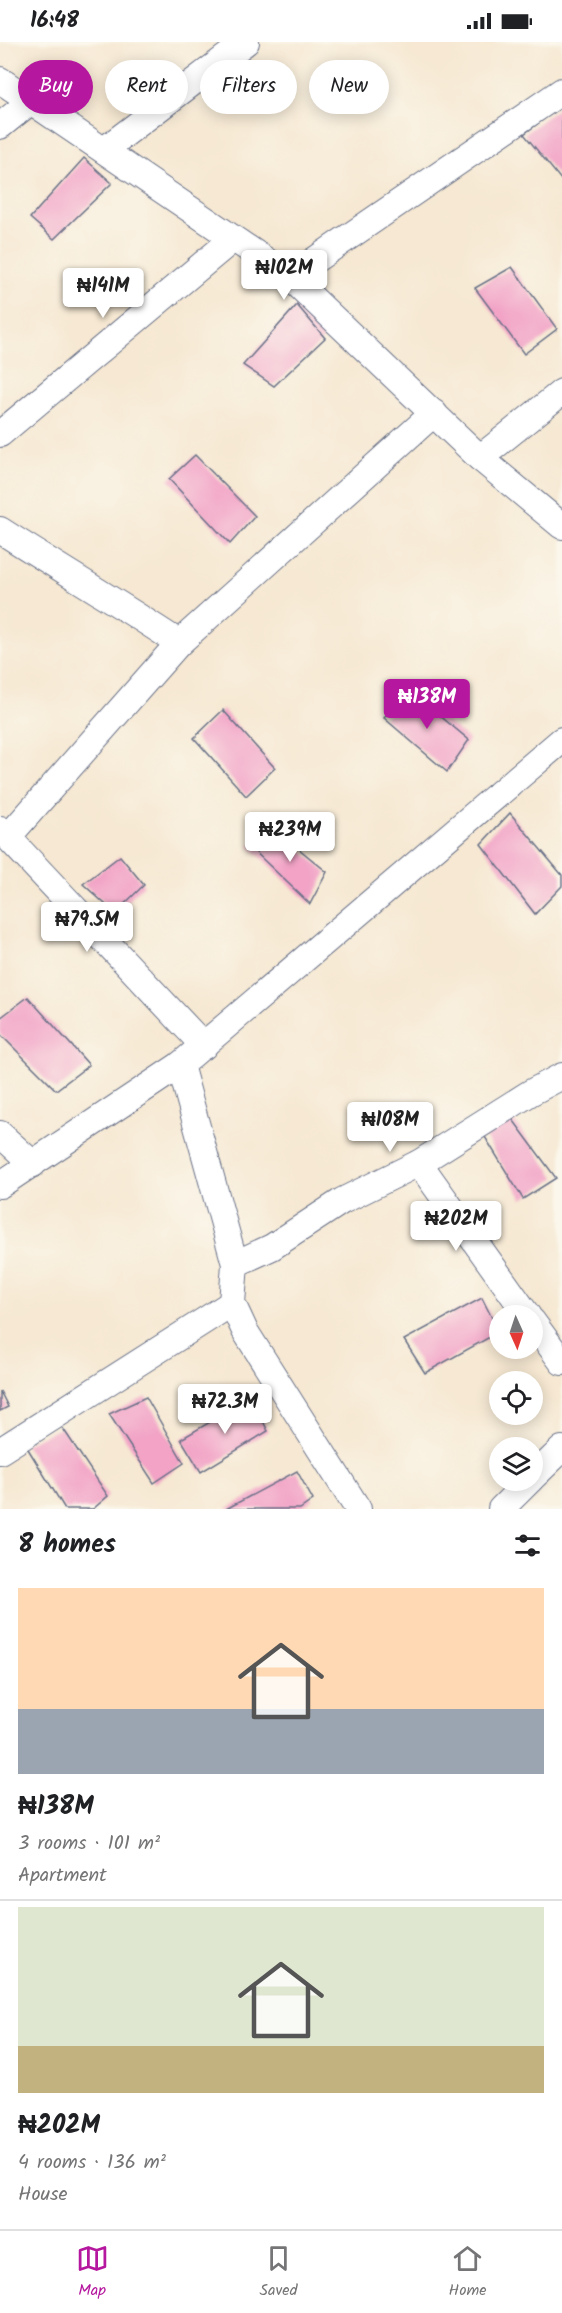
<!DOCTYPE html>
<meta charset="utf-8">
<style>
body{margin:0;font-family:Kalam,sans-serif;background:#f2f2f2;color:#202124;height:100vh;display:flex;flex-direction:column;font-size:22px;white-space:nowrap}
*{box-sizing:border-box;margin:0}
p{font-size:20px;color:#757577}
.icon{flex:none;width:33px;height:33px;fill:none;stroke:currentColor;stroke-width:2;stroke-linecap:round;stroke-linejoin:round}
.map{position:relative;height:1467px;overflow:hidden}
.drawer{display:flex;flex-direction:column;background:#fff;flex:1}
.drawer>*{flex:none}
.top-card{position:absolute;left:18px;top:18px;width:526px;height:54px;display:flex;gap:12px}
.needle{width:39px;rotate:177deg}
.buttons{position:absolute;left:489px;top:1263px;display:grid;gap:12px}
.buttons a{display:grid;place-items:center;width:54px;height:54px;border-radius:50%;background:#fff;box-shadow:0 3px 15px #0003;font-size:30px}
.price{position:absolute;translate:-50% -51px;padding:0 14px;border-radius:6px;background:#fff;color:#222;font-size:20px;line-height:39px;filter:drop-shadow(0 2px 3px #0008)}
.price::after{content:'';position:absolute;left:50%;top:36px;width:18px;height:14px;margin-left:-9px;background:inherit;clip-path:polygon(0 0,100% 0,50% 100%)}
.price.current{background:#b5179e;color:#fff}
ul{padding:0;list-style:none}
li{display:grid;align-content:center;gap:12px;height:318px;padding:0 18px}
li+li{border-top:2px solid #e0e0e0}
li span{display:grid;place-items:center;height:186px;border-radius:0px;color:#555}
li>.icon{margin-inline-start:auto}
span .icon{width:108px;height:108px;fill:#fffc;stroke-width:1}
li b{font-size:26px}
h2{display:flex;justify-content:space-between;align-items:center;height:72px;padding:0 18px;font-size:26px}
.tag{padding:0 21px;border-radius:27px;background:#fff;box-shadow:0 3px 15px #0003;font-size:21px;line-height:54px}
.tag.current{background:#b5179e;color:#fff}
.status{display:flex;justify-content:space-between;align-items:center;height:42px;padding:0 30px;background:#fff;direction:ltr}
.status svg{height:16px;fill:currentColor}
.dock{display:flex;justify-content:space-around;align-items:center;height:84px;border-top:2px solid #e0e0e0;background:#fff;font-size:16px;color:#757577}
.dock a{display:grid;justify-items:center;gap:3px}
.dock .current{color:#b5179e}
.map>svg:first-child{display:block}
.building{fill:#f2a3c6}
.lines{fill:none;stroke-linecap:round;stroke-linejoin:round}
.street-casing{stroke:#687087;stroke-width:28}
.street{stroke:#fff;stroke-width:26}
</style>
<div class="status"><b>16:48</b><svg viewBox="0 0 49 12"><path d="M0 12V9h3v3zM5 12V6h3v6zM10 12V3h3v9zM15 12V0h3v12zM26 1h20v11H26zM47 4h2v5h-2z"/></svg></div>
<div class="map">
<svg width="562" height="1467" viewBox="0 0 562 1467">
<rect width="100%" height="100%" fill="#fbf7ec"/>
<filter id="ink" filterUnits="userSpaceOnUse"><feTurbulence type="fractalNoise" baseFrequency=".0167" numOctaves="2"/><feDisplacementMap in="SourceGraphic" scale="12" xChannelSelector="R" yChannelSelector="G"/><feConvolveMatrix kernelMatrix="1 2 1 2 8 2 1 2 1" color-interpolation-filters="sRGB"/></filter>
<filter id="wash" filterUnits="userSpaceOnUse"><feTurbulence type="fractalNoise" baseFrequency=".008" numOctaves="4" result="noise"/><feDisplacementMap in="SourceGraphic" scale="24" xChannelSelector="R" yChannelSelector="G"/><feGaussianBlur stdDeviation="1.35" result="paint"/><feColorMatrix in="noise" values="0 0 0 0 0 0 0 0 0 0 0 0 0 0 0 0 0 1.4 0 .05"/><feComposite in="paint" operator="in"/></filter>
<g filter="url(#wash)">
<rect width="100%" height="100%" fill="#f6e8d2"/>
<g id="blocks">
<g class="building">
<polygon points="561,64 562,65 562,139 524,92"/>
<polygon points="84,116 112,141 54,197 30,176"/>
<polygon points="512,225 557,287 524,312 475,246"/>
<polygon points="297,263 325,296 274,344 243,323"/>
<polygon points="195,413 255,474 230,502 169,437"/>
<polygon points="409,648 469,698 447,730 384,676"/>
<polygon points="223,668 275,726 246,754 194,696"/>
<polygon points="510,771 562,833 562,844 535,872 481,802"/>
<polygon points="271,784 327,830 310,862 249,804"/>
<polygon points="120,814 144,843 115,871 83,842"/>
<polygon points="28,955 89,1023 56,1048 0,992 0,976"/>
<polygon points="511,1075 556,1136 523,1157 485,1095"/>
<polygon points="482,1256 499,1290 425,1331 404,1298"/>
<polygon points="0,1349 8,1365 0,1369"/>
<polygon points="146,1355 184,1421 154,1441 109,1372"/>
<polygon points="251,1356 268,1389 201,1430 181,1397"/>
<polygon points="62,1385 108,1454 93,1467 65,1467 25,1402"/>
<polygon points="297,1429 313,1458 300,1467 226,1467"/>
</g>
</g>
</g>
<g filter="url(#ink)">
<use href="#blocks" fill-opacity="0" stroke="#687087" stroke-width="1.5"/>
<g class="lines">
<defs>
<g id="street">
<polyline points="0,38 290,235 480,416 562,484"/>
<polyline points="0,84 31,59"/>
<polyline points="104,108 246,0"/>
<polyline points="290,235 562,49"/>
<polyline points="0,392 233,197"/>
<polyline points="480,416 562,350"/>
<path d="M 0,488 C 59,526 120,562 179,601"/>
<polyline points="0,787 204,1004"/>
<polyline points="8,795 179,601 434,371"/>
<polyline points="180,1023 235,1222 232,1261 245,1289 358,1467"/>
<polyline points="0,1092 33,1122"/>
<polyline points="419,1121 528,1274"/>
<polyline points="0,1143 180,1023 562,698"/>
<polyline points="235,1222 272,1205 342,1159 419,1121 530,1051 562,1034"/>
<polyline points="532,1279 562,1320"/>
<polyline points="0,1409 232,1261"/>
<polyline points="532,1436 562,1407"/>
<polyline points="501,1467 530,1438"/>
</g>
</defs>
<use href="#street" class="street-casing"/>
<use href="#street" class="street"/>
</g>
</g>
</svg>
<div class="buttons">
<a><svg class="needle" viewBox="-14 -14 28 28"><path d="M0-13l5 13h-10z" fill="#e53935"/><path d="M0 13l5-13h-10z" fill="#757577"/></svg></a>
<a><svg class="icon" aria-label="locate" viewBox="0 0 24 24"><circle cx="12" cy="12" r="6"/><path d="M12 2v4M12 18v4M2 12h4M18 12h4"/></svg></a>
<a><svg class="icon" aria-label="layers" viewBox="0 0 24 24"><path d="M12 4l9 5-9 5-9-5zM3 14l9 5 9-5"/></svg></a>
</div>
<b class="price" style="left:284px;top:259px">₦102M</b>
<b class="price" style="left:103px;top:277px">₦141M</b>
<b class="price current" style="left:427px;top:688px">₦138M</b>
<b class="price" style="left:290px;top:821px">₦239M</b>
<b class="price" style="left:87px;top:911px">₦79.5M</b>
<b class="price" style="left:390px;top:1111px">₦108M</b>
<b class="price" style="left:456px;top:1210px">₦202M</b>
<b class="price" style="left:225px;top:1393px">₦72.3M</b>
<div class="top-card">
<a class="tag current">Buy</a>
<a class="tag">Rent</a>
<a class="tag">Filters</a>
<a class="tag">New</a>
</div>
</div>
<section class="drawer">
<h2>8 homes<svg class="icon" aria-label="filters" viewBox="0 0 24 24"><path d="M4 7h16M4 17h16"/><circle cx="9" cy="7" r="2"/><circle cx="15" cy="17" r="2"/></svg></h2>
<ul>
<li><span style="background:linear-gradient(#ffd9b3 65%,#9aa5b1 0)"><svg class="icon" aria-label="home" viewBox="0 0 24 24"><path d="M3 11l9-7 9 7M6 9v11h12V9"/></svg></span><div><b>₦138M</b><p>3 rooms · 101 m²</p><p>Apartment</p></div></li>
<li><span style="background:linear-gradient(#dfe7d0 75%,#c2b280 0)"><svg class="icon" aria-label="home" viewBox="0 0 24 24"><path d="M3 11l9-7 9 7M6 9v11h12V9"/></svg></span><div><b>₦202M</b><p>4 rooms · 136 m²</p><p>House</p></div></li>
</ul>
</section>
<nav class="dock">
<a class="current"><svg class="icon" aria-label="map" viewBox="0 0 24 24"><path d="M3 6l6-2 6 2 6-2v14l-6 2-6-2-6 2zM9 4v14M15 6v14"/></svg>Map</a>
<a><svg class="icon" aria-label="saved" viewBox="0 0 24 24"><path d="M7 4h10v16l-5-4-5 4z"/></svg>Saved</a>
<a><svg class="icon" aria-label="home" viewBox="0 0 24 24"><path d="M3 11l9-7 9 7M6 9v11h12V9"/></svg>Home</a>
</nav>
